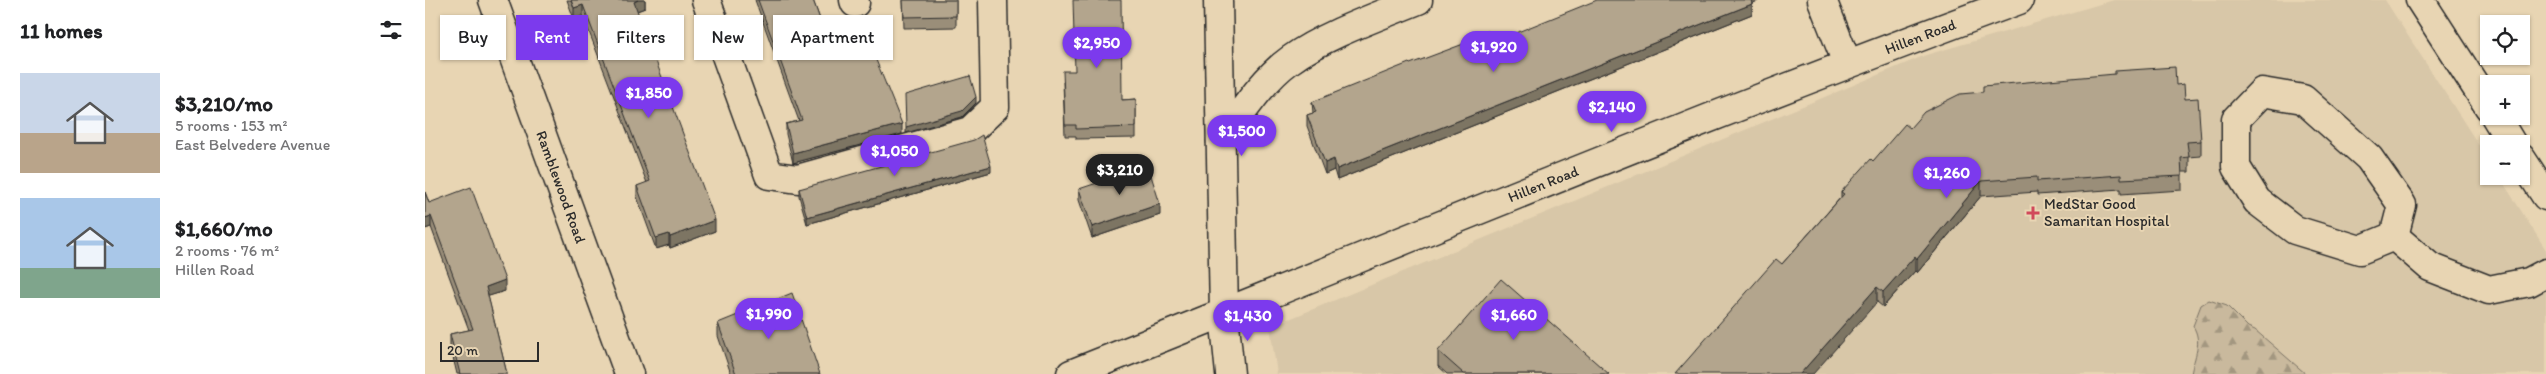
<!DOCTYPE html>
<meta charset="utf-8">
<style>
body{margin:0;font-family:Itim,sans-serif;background:#f2f2f2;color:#202124;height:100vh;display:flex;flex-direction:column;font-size:19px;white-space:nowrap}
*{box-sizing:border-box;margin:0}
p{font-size:16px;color:#757577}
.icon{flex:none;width:28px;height:28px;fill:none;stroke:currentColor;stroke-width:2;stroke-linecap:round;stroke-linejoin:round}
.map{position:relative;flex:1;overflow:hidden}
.drawer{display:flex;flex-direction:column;background:#fff;width:425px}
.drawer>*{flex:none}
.top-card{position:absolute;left:15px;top:15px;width:475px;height:45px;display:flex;gap:10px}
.fabs{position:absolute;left:2055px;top:15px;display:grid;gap:10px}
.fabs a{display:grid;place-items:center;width:50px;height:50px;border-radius:0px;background:#fff;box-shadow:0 1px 4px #0004;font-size:25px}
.scale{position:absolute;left:15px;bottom:12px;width:99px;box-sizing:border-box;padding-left:5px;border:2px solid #2b2b2b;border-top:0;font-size:14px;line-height:18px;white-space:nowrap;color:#2b2b2b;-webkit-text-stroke:4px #e8d5b3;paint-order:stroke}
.price{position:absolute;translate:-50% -42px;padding:0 11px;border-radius:18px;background:#7c3aed;color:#fff;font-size:16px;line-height:32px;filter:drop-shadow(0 1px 2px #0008)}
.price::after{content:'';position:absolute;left:50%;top:30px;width:15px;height:11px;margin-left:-8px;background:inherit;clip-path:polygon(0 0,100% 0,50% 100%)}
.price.selected{background:#222;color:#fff}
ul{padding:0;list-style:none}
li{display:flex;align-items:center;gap:15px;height:125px;padding:0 20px}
li span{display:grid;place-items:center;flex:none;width:140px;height:100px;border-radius:0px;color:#555}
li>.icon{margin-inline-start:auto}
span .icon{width:60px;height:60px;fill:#fffc;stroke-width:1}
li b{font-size:21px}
h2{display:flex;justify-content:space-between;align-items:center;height:60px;padding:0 20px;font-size:21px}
.chip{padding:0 18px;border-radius:0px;background:#fff;box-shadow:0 1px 4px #0004;font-size:18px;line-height:45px}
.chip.selected{background:#7c3aed;color:#fff}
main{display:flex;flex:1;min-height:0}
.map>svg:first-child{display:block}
.built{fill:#d8c7a8}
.forest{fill:url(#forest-firs);stroke:#7a7264}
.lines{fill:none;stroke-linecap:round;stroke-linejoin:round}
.minor-casing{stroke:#2b2b2b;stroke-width:31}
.major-casing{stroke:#2b2b2b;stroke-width:31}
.minor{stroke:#e8d5b3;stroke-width:28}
.major{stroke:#e8d5b3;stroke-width:28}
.wall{fill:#9a8e79;stroke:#2b2b2b}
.shaded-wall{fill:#7d7463;stroke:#2b2b2b}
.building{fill:#b3a58d;stroke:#2b2b2b}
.poi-dot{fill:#d1495b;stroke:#e8d5b3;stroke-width:2}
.labels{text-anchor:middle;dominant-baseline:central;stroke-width:4;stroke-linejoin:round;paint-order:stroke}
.street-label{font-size:15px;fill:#2b2b2b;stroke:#e8d5b3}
.poi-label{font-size:15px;fill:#2b2b2b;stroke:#e8d5b3;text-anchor:start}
</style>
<main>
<section class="drawer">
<h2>11 homes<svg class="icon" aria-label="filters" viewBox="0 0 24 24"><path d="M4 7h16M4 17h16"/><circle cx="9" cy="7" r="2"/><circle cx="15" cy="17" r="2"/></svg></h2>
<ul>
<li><span style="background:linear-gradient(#c9d6e8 60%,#b9a48a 0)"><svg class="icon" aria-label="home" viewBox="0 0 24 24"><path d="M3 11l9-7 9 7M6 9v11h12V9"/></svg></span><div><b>$3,210/mo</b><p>5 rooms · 153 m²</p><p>East Belvedere Avenue</p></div></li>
<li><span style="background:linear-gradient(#a9c7e8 70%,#7fa58c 0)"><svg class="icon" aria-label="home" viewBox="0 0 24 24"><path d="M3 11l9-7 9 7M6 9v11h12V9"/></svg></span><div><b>$1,660/mo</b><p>2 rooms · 76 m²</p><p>Hillen Road</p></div></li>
</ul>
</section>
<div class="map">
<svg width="2121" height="374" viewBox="0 0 2121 374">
<defs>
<pattern id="forest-firs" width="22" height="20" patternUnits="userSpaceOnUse" patternTransform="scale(1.25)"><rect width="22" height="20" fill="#c9b99d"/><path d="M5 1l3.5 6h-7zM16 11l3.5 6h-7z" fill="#a39780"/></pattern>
</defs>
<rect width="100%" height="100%" fill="#e8d5b3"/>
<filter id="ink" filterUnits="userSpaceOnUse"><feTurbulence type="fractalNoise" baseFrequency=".02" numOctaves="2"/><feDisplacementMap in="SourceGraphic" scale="10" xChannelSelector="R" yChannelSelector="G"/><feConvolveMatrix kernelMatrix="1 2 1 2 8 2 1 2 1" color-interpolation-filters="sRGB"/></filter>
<g filter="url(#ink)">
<polygon class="built" points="1689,0 1960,0 2064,161 2064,176 2074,176 2121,250 2121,374 852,374 845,327 1501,55"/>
<path class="forest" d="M 1784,300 L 1802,306 L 1823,327 L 1830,330 L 1881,374 L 1766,374 C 1769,357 1778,342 1768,326 L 1776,305 Z"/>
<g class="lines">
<defs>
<g id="minor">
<path id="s1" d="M 68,0 L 204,374"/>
<polyline points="281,0 344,175 373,179 545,131 570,107 568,0"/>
<polyline points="429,0 430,3"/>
<polyline points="1397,0 1422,63"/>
<polyline points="1995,0 2064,107"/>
<polygon points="1837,92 1878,99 1944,158 1977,205 1969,236 1935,250 1870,230 1832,201 1811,167 1811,119"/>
<polyline points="2070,116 2087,144"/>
<path d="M 796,141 C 817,113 837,80 865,60 C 899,35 954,16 993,0"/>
<polyline points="2096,158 2121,196"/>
<polyline points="1969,236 2005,267 2064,290 2104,282 2121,273"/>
<path id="s2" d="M 646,374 C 961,249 1275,117 1594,0"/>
</g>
<polyline id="major" points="793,0 799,314 805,374"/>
</defs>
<use href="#minor" class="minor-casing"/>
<use href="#major" class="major-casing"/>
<use href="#minor" class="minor"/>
<use href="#major" class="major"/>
</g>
<g class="wall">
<polygon points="142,0 220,0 220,8 212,11 290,231 245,248 244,245 231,249 212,197 212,186 222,183 158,16 149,19"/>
<polygon points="330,0 388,0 401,36 477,134 368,163 361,134 361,124 374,121"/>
<polygon points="478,0 531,0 531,27 479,28"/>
<polygon points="1333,0 1333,1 1327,3 1327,14 912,180 909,170 900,174 882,126 882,115 888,113 887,102 1040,44 1040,40 1068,42"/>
<polygon points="650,71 697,100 711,99 711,138 651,139 651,136 640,136 638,82"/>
<polygon points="1751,85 1760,99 1776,141 1776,156 1764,157 1764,172 1757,172 1757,190 1696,194 1696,189 1612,195 1612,192 1556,196 1492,273 1490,271 1458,307 1452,302 1357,264 1416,197 1416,192 1448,161 1485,128"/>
<polygon points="566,172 382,224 374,196 374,189"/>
<polygon points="654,189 735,215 667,238 654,200"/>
<polygon points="0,192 4,203 80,291 63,296 82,374 32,374 25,345 25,334 44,330 6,227 0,229"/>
<polygon points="293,323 395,374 306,374 293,336"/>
<polygon points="1013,351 1184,374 1022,374 1013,366"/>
</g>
<g class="shaded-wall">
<polygon points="213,0 220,0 220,8 209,12 209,2"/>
<polygon points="1323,0 1333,0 1333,1 1323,5"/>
<polygon points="1327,4 1327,14 912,180 912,169"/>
<polygon points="158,5 158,16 149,19 149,8"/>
<polygon points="551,97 551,103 537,117 481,133 481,127"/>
<polygon points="477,124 477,134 368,163 368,153"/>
<polygon points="909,159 909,170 900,174 900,163"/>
<polygon points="566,166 566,172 382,224 382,217"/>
<polygon points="1556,181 1556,196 1492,273 1492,259"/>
<polygon points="735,204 735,215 667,238 667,227"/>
<polygon points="6,216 6,227 0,229 0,218"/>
<polygon points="290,220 290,231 245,248 245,237"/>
<polygon points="244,234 244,245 231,249 231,238"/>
<polygon points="1490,256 1490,271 1458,307 1458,292"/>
<polygon points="80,280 80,291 61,297 61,287"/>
<polygon points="1452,287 1452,302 1388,374 1375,374"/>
</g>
<g class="building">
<polygon points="146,0 213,0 209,2 290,220 245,237 244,234 231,238 212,186 225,181 158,5 149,8"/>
<polygon points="333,0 388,0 401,36 436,23 477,124 368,153 361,124 377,120"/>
<polygon points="478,0 531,0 531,16 479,17"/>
<polygon points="648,0 696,0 697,100 711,99 711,127 651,129 651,125 640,125 638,71 650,71"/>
<polygon points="1172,0 1326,0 1327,4 912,169 909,159 900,163 882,115 891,112 887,102 984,63 985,64 1041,43 1040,40 1063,31 1068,42"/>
<polygon points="1750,67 1751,85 1759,84 1760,99 1773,98 1776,141 1762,142 1764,157 1756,158 1757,176 1696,179 1696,175 1612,181 1612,177 1556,181 1492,259 1490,256 1458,292 1452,287 1375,374 1250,374 1351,259 1357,264 1419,194 1416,192 1446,159 1448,161 1480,124 1485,128 1499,112 1535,94 1558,92 1558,86 1690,74 1690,71"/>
<polygon points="545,76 551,97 537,111 481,127 480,95"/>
<polygon points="557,135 566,166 382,217 374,189 549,140"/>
<polygon points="723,166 735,204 667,227 654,189"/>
<polygon points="46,187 80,280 61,287 82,374 35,374 25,334 48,329 6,216 0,218 0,192 4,203"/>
<polygon points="1076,279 1184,374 1039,374 1013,351"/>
<polygon points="367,293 395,374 311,374 293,323"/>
</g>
</g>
<path class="poi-dot" d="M1605.5 205.5h5v5h5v5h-5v5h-5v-5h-5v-5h5z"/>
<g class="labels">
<g class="street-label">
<text stroke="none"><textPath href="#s2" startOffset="914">Hillen Road</textPath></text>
<text stroke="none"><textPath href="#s2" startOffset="509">Hillen Road</textPath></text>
<text stroke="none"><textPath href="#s1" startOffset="199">Ramblewood Road</textPath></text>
</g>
<g class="poi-label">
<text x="1619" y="204">MedStar Good<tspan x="1619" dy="17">Samaritan Hospital</tspan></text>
</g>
</g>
</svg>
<div class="fabs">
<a><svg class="icon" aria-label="locate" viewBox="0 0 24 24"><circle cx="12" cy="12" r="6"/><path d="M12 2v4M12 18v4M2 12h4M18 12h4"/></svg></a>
<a>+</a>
<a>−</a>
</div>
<div class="scale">20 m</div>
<b class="price" style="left:672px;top:69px">$2,950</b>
<b class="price" style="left:1069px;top:73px">$1,920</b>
<b class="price" style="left:224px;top:119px">$1,850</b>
<b class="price" style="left:1187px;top:133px">$2,140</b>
<b class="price" style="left:817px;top:157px">$1,500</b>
<b class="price" style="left:470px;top:177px">$1,050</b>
<b class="price selected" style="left:695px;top:196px">$3,210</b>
<b class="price" style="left:1522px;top:199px">$1,260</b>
<b class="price" style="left:344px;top:340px">$1,990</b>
<b class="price" style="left:1089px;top:341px">$1,660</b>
<b class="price" style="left:823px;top:342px">$1,430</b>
<div class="top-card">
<a class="chip">Buy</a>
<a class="chip selected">Rent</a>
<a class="chip">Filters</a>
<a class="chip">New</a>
<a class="chip">Apartment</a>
</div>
</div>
</main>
